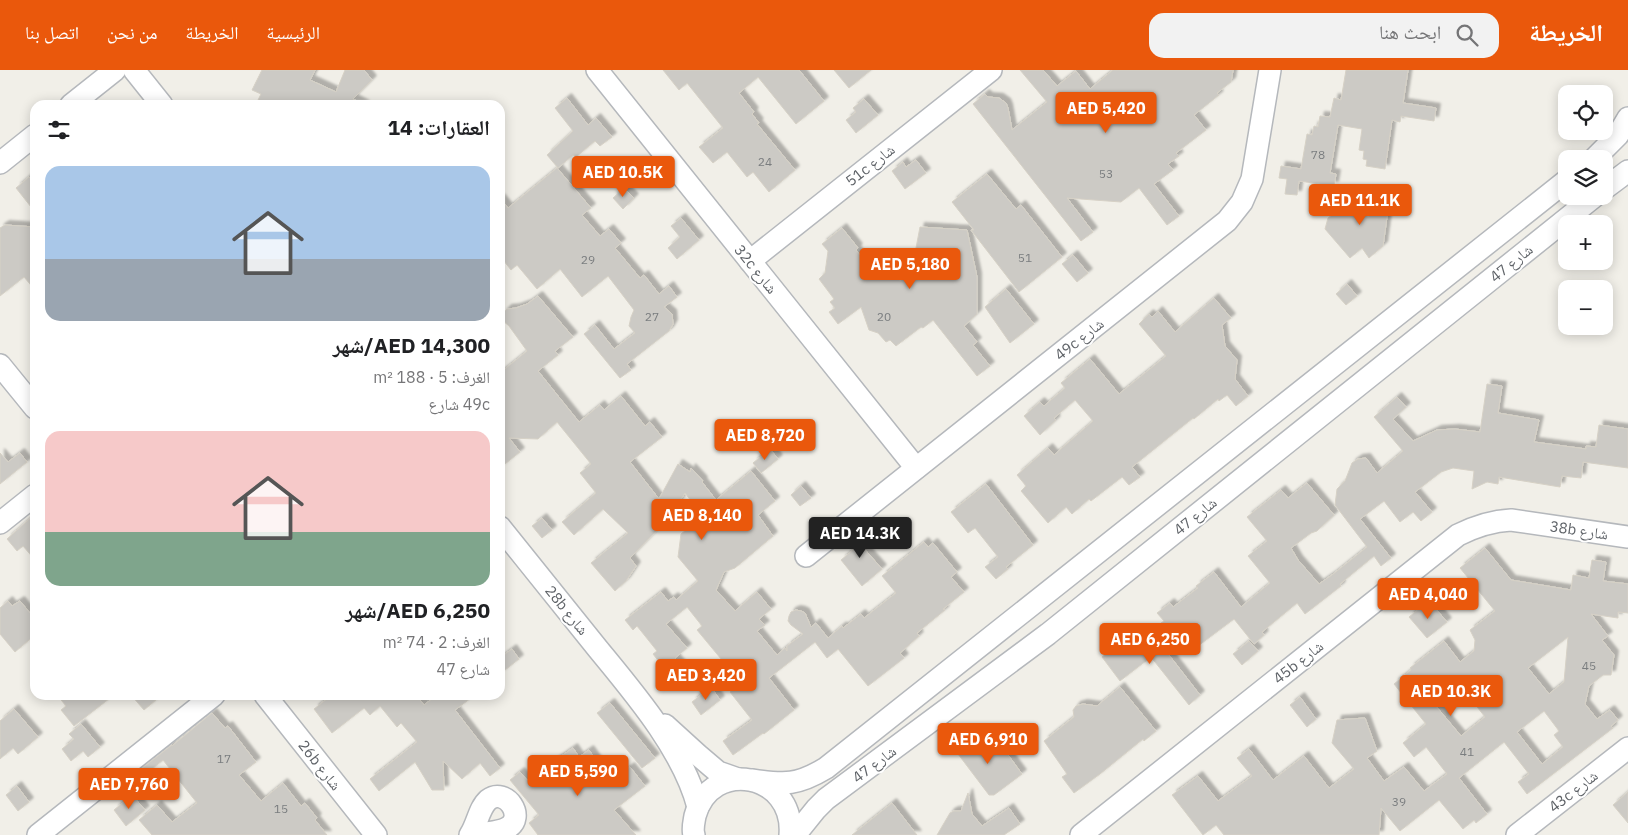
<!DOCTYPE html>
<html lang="ar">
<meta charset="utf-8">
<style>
body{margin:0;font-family:"IBM Plex Sans","Noto Naskh Arabic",sans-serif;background:#f2f2f2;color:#202124;direction:rtl;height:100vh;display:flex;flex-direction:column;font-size:19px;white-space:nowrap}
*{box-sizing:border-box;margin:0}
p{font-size:16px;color:#757577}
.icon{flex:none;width:28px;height:28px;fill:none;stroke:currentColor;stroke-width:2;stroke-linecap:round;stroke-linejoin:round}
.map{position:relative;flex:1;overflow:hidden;direction:ltr}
.panel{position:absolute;left:30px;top:30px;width:475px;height:600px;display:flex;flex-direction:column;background:#fff;border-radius:15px;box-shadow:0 2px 12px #0003;direction:rtl}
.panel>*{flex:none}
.controls{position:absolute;left:1558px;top:15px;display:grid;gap:10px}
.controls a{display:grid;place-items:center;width:55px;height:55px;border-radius:10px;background:#fff;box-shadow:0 2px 12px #0003;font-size:25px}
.price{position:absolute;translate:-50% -42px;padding:0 11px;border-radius:5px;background:#ea580c;color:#fff;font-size:16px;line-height:32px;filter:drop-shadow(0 1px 2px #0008)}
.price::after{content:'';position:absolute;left:50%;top:30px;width:15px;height:11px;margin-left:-8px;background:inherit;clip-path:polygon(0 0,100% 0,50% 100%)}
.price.current{background:#222;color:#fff}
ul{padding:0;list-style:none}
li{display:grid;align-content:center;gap:10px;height:265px;padding:0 15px}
li span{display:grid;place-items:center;height:155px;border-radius:15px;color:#555}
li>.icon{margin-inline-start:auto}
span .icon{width:90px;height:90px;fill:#fffc;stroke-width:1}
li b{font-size:21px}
h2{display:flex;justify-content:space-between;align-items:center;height:60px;padding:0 15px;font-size:21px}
header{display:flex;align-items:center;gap:30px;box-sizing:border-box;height:70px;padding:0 25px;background:#ea580c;color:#fff}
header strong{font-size:24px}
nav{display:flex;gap:28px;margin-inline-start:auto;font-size:18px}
.search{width:350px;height:45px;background:#f2f2f2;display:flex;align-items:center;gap:12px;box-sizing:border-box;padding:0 18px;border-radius:15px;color:#757577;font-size:19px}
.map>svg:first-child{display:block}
.building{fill:#cccac5;stroke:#d6d1c6;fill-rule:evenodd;filter:url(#shadow)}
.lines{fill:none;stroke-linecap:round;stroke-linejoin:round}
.minor-casing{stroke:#b5b8bc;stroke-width:24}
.minor{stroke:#fff;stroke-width:21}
.labels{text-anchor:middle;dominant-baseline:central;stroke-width:4;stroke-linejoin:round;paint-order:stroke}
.number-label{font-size:12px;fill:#7a7d7f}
.street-label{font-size:15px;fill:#5f6368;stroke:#fff}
</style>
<header>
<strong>الخريطة</strong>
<div class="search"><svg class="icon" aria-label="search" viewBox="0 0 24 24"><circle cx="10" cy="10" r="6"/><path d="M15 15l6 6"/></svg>ابحث هنا</div>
<nav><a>الرئيسية</a><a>الخريطة</a><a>من نحن</a><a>اتصل بنا</a></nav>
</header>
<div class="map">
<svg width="1628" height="765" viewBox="0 0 1628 765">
<defs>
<filter id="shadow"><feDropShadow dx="4.5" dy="-4.5" stdDeviation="1" flood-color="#0004"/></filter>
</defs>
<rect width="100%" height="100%" fill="#f1efe8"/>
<g class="building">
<polygon points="262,0 315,0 310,10 336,22 345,0 364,0 372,10 353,29 365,35 270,35 258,30 261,24 252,20"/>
<polygon points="663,0 799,0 824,31 796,54 758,7 739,23 754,42 752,44 759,53 757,54 795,100 769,122 753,102 747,107 727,82 713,93 699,77 723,58 687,13 679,20"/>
<polygon points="834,0 871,0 849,18"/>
<polygon points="1020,0 1043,0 1057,16 1076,1 1090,19 1113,0 1233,0 1231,12 1217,23 1219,25 1194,45 1206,60 1176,83 1179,86 1168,94 1173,100 1154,114 1179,146 1167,155 1139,118 1121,132 1067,128 1093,162 1081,171 973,34 985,24 988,27 999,28 1006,33 1008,38 1012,60 1047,32"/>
<polygon points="1346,0 1408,0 1403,33 1436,38 1434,51 1401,46 1400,52 1392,50 1385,99 1366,96 1367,90 1363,89 1364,81 1359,80 1362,59 1338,55 1330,103 1336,104 1334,116 1299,111 1297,125 1285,124 1287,109 1279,108 1281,96 1301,99 1307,64 1312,65 1314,56 1318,57 1320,46 1330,47 1334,28 1341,30"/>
<polygon points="567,28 588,55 596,48 612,67 600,76 595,71 576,87 573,85 558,98 547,85 573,61 555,38"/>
<polygon points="864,29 878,45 856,63 846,50 856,42 853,38"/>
<polygon points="916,90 926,103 905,119 892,101 903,92 906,97"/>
<polygon points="557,98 591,138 582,145 600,166 609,159 621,173 615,178 640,208 644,205 659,224 669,216 677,227 664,237 672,244 673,254 669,261 627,294 631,300 620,308 584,264 595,255 614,279 635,263 629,256 631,247 634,240 608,206 582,227 560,199 537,219 517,195 511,200 500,186 500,128 508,138"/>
<polygon points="987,104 1016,139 1021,135 1062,187 1019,222 971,160 974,160 952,132"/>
<polygon points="29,107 35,114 35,142 16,118"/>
<polygon points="624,118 634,128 623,139 613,128"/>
<polygon points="1372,122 1390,125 1383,176 1369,188 1362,178 1350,188 1325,159 1328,148 1356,128 1368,147"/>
<polygon points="681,148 699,170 677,189 668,178 680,167 671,156"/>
<polygon points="5,155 35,157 35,220 24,207 0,226 0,158"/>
<polygon points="920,157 967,160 977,207 977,244 964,256 977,272 973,275 990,296 977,306 933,250 923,258 921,257 896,276 890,270 886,272 878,263 869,260 861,237 838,254 829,242 835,238 830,232 834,229 819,209 825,203 828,181 822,174 842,158 858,178 856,180 875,204 887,194 900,211 925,192 915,183"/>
<polygon points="1073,185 1088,203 1077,212 1062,194"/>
<polygon points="1347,214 1357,226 1346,235 1336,224"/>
<polygon points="1006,219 1034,254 1010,273 985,237"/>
<polygon points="538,226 573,267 555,281 558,285 538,301 579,352 600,335 604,340 621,326 645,356 650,352 662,367 630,392 659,429 678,394 690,402 691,398 703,411 702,412 716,430 751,401 775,431 758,445 773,466 735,498 724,502 716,520 735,541 757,522 771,539 759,549 765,555 757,561 777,585 785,578 787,581 787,576 803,564 791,555 788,551 789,546 791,542 796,540 801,541 805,543 811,557 816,553 828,568 842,556 843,558 861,544 864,548 896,523 882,506 924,472 928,477 933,473 957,502 951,507 964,522 943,539 945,540 917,563 919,566 900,583 904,588 868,616 838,579 827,588 815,572 769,608 794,640 764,664 763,663 733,685 723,671 752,650 730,622 741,613 697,560 702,556 687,537 666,554 687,578 675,588 685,600 673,610 653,584 657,581 637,556 633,560 625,550 661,522 668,531 674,527 676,530 698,511 678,487 681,464 690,457 708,453 685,423 667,450 630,488 636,496 626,511 615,521 591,493 628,463 603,439 574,465 562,452 596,423 580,403 591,394 557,352 538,369 509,368 520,382 500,398 500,303 527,281 509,256 502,250 503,243 507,239 516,238 527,234"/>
<polygon points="1214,228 1231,248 1222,255 1225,276 1237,290 1235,309 1248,326 1236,336 1227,325 1219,331 1218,329 1194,349 1193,348 1132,397 1140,407 1129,415 1122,407 1091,431 1089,429 1072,444 1066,437 1048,453 1021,421 1026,416 1017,405 1048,378 1054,385 1093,351 1075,330 1054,348 1056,350 1040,365 1024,346 1040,332 1044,336 1065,318 1061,313 1090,289 1119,324 1166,286 1139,254 1149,244 1152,247 1158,241 1175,262"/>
<polygon points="1487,314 1502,316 1498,343 1539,350 1534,372 1586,379 1586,376 1596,377 1599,355 1628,359 1628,398 1583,392 1581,408 1562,406 1560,417 1499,407 1498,414 1487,412 1472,419 1474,401 1453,398 1441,402 1415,422 1432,442 1421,451 1413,442 1400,452 1384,431 1360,449 1391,488 1381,496 1374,486 1340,514 1341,516 1305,544 1297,533 1262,562 1264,565 1254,574 1234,549 1198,576 1193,570 1157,565 1165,557 1161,553 1164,551 1157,543 1170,533 1173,537 1198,518 1196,516 1214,502 1241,537 1270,513 1248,486 1267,471 1247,447 1281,420 1288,428 1307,413 1334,445 1317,461 1311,463 1291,478 1298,490 1319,514 1332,505 1367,477 1335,435 1337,419 1345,411 1352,393 1358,389 1366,388 1377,403 1403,381 1374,347 1397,327 1406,337 1393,349 1413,371 1437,360 1455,359 1480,362"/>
<polygon points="770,379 778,389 761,403 753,393"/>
<polygon points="0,383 8,392 20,383 27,392 0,414"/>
<polygon points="986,414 1033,475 1006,497 1008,499 996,509 985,497 998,487 975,458 968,463 951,442"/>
<polygon points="801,416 811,428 800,436 791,425"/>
<polygon points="35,444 35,490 23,476 17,481 7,469"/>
<polygon points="542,448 552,460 542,468 532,456"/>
<polygon points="862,457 869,466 855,478 860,474 882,499 862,516 841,490 853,480 845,471"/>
<path d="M 1485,478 L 1511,510 L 1571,520 L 1573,505 L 1589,508 L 1592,490 L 1606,492 L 1603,511 L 1628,514 L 1628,543 L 1618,542 L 1618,548 L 1591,544 L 1608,566 L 1602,570 L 1614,585 L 1611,605 L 1603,605 L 1589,616 L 1585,634 L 1597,649 L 1610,640 L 1618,650 L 1611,656 L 1613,658 L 1527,724 L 1518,712 L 1529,704 L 1504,672 L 1459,708 L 1487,744 L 1476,753 L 1474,750 L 1463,759 L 1439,730 L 1400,761 L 1381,738 L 1379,765 L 1224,765 L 1216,755 L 1203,765 L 1172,725 L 1198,706 L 1218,731 L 1252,706 L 1237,688 L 1249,679 L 1273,710 L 1304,686 L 1329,718 L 1354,699 L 1332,673 L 1337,650 L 1365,648 L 1377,681 L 1367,688 L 1384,711 L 1404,697 L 1424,721 L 1447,704 L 1426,677 L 1414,687 L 1403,673 L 1426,654 L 1394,614 L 1411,600 L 1410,598 L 1444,571 L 1460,592 L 1474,581 L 1475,570 L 1470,560 L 1495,541 L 1460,498 ZM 1568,567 L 1564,612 L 1549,624 L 1528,598 ZM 1460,615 L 1485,647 L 1461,666 L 1435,635 ZM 1544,641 L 1559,661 L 1554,665 L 1563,677 L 1542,694 L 1517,662 Z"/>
<polygon points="8,531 12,536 20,531 35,549 35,565 15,582 0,564 0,538"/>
<polygon points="1429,531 1447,552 1427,568 1409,547"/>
<polygon points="1155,567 1200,625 1189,635 1151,587 1120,611 1102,587 1124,570 1130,578 1136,574 1140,579"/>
<polygon points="1249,571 1258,581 1242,595 1233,584"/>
<polygon points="512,579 519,589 500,604 500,588"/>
<polygon points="711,617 720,630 701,645 692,632"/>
<polygon points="1120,617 1156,661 1144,671 1143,669 1100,704 1074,723 1062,707 1067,704 1044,671 1074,647 1073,640 1076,636 1083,634 1097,636"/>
<polygon points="57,625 114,625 74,656 61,640 66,636"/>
<polygon points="131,625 162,625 144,640"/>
<polygon points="332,625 416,625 424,635 437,625 475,625 455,640 500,698 490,706 480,693 462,709 443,691 444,720 432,720 415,692 379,721 370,709 417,672 401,653 397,657 380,636 370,645 364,638 332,663 314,639"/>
<polygon points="1300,627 1316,649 1307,657 1290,635"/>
<polygon points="610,633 655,688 642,698 597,643"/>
<polygon points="14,639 38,667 18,684 13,678 0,689 0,651"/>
<polygon points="212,643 225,658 228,656 256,692 239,705 261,731 283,713 301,736 305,733 317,748 315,750 327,765 152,765 139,750 157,735 172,752 197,733 163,690 147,703 144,699 114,720 172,675 172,676"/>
<polygon points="81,654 100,677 88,687 83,681 71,691 62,679 74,669 69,664"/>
<polygon points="978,663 994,684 1003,678 1022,704 994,725 989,725 955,680"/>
<polygon points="573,678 579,687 589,680 611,711 630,697 645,716 614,740 636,765 538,765 529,753 539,745 510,710 520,702 527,710"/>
<polygon points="17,716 29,732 18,741 6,725"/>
<polygon points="1628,722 1628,753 1613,735"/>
<polygon points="968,723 972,744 982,756 1009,738 1020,754 1004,765 937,765 950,743 954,741 961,741"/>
<polygon points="132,725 145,740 126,756 114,740"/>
<polygon points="892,733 917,765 852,765"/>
</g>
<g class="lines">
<defs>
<g id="minor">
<polyline points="134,0 162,35"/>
<polyline points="597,0 916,398"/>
<polyline points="71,35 115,0"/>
<polyline points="1594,89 1618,65 1628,48"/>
<polyline points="0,93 35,65"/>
<polyline points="1604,119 1628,101"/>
<polyline points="750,191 991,0"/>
<polyline points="0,295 35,338"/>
<polyline points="0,453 35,425"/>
<path d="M 500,457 C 533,498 566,539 598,579 C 635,624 683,680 698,737"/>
<polyline points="806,486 1227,151 1242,132 1252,109 1270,0"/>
<polyline points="265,625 376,765"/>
<polyline points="665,655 698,685 718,702 738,709"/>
<path d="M 753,710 C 785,715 798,715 826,698 L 1566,111"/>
<polyline points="38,765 214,625"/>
<path d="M 470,765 C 477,755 479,738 488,730 C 506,716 527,748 507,758 C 498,763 486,762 476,765"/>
<path d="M 694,765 C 692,759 694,752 695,746 C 711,687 795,703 790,765"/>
<polyline points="795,765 816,739 826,729 1048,564 1595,126"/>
<path d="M 1081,765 L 1458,465 C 1476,456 1491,451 1511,450 L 1628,467"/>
<polyline points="1517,765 1628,678"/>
</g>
</defs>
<use href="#minor" class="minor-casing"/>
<use href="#minor" class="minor"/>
</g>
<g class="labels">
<g class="number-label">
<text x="1318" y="84">78</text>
<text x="765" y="91">24</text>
<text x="1106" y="103">53</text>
<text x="1025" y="187">51</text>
<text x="588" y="189">29</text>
<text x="652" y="246">27</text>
<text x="884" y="246">20</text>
<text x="1589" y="595">45</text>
<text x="1467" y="681">41</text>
<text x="224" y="688">17</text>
<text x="1399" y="731">39</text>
<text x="281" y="738">15</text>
</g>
<g class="street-label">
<text transform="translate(870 95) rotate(-38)">51c شارع</text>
<text transform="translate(1511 193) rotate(-39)">شارع 47</text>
<text transform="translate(756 199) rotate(51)">32c شارع</text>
<text transform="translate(1079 269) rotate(-38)">49c شارع</text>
<text transform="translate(1195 446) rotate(-39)">شارع 47</text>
<text transform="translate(1579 460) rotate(8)">38b شارع</text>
<text transform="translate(567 540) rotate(51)">28b شارع</text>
<text transform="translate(1298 592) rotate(-38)">45b شارع</text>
<text transform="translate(874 694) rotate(-37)">شارع 47</text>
<text transform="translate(320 695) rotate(52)">26b شارع</text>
<text transform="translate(1573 721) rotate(-38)">43c شارع</text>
</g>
</g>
</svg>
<div class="controls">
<a><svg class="icon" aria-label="locate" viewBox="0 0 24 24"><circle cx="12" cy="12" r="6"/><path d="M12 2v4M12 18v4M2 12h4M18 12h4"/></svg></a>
<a><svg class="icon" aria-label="layers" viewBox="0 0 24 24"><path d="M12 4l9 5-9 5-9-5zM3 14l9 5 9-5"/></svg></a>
<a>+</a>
<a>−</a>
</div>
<b class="price" style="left:1106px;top:64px">AED 5,420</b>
<b class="price" style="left:623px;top:128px">AED 10.5K</b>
<b class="price" style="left:1360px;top:156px">AED 11.1K</b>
<b class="price" style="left:910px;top:220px">AED 5,180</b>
<b class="price" style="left:765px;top:391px">AED 8,720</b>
<b class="price" style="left:702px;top:471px">AED 8,140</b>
<b class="price current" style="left:860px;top:489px">AED 14.3K</b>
<b class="price" style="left:1428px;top:550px">AED 4,040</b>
<b class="price" style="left:1150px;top:595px">AED 6,250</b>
<b class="price" style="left:706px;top:631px">AED 3,420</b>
<b class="price" style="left:1451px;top:647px">AED 10.3K</b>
<b class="price" style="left:988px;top:695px">AED 6,910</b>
<b class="price" style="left:578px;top:727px">AED 5,590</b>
<b class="price" style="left:129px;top:740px">AED 7,760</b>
<section class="panel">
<h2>العقارات: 14<svg class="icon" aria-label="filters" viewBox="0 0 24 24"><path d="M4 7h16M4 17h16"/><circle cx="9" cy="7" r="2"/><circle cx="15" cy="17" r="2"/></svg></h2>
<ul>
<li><span style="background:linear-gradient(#a9c7e8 60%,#9aa5b1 0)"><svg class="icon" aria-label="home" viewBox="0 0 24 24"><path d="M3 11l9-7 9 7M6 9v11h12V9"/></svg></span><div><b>AED 14,300/شهر</b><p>الغرف: 5 · 188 m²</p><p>49c شارع</p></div></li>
<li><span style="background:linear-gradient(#f6c9c9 65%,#7fa58c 0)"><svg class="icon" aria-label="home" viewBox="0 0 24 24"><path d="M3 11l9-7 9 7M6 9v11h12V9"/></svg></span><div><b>AED 6,250/شهر</b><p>الغرف: 2 · 74 m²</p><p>شارع 47</p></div></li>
</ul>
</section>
</div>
